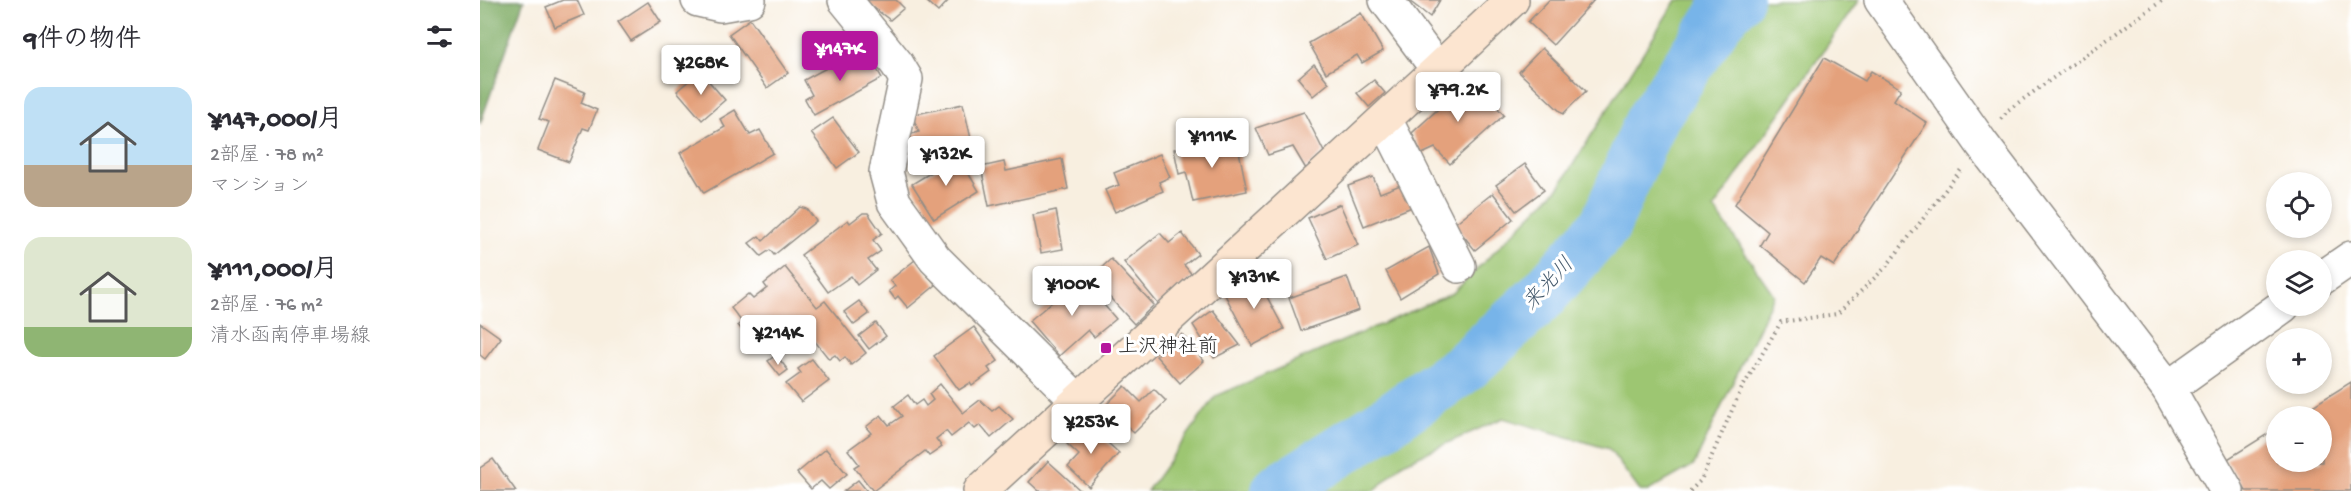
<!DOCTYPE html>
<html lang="ja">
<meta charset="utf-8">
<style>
body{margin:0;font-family:"Gochi Hand","Klee One",sans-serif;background:#f2f2f3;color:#2b2b33;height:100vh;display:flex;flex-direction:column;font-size:22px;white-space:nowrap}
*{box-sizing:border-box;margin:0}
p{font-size:20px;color:#7c7c81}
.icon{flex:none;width:33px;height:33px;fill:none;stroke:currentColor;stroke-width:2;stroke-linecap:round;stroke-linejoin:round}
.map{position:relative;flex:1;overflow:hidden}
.side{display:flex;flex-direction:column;background:#fff;width:480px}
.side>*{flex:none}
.fabs{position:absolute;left:1786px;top:172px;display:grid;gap:12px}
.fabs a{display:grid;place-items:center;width:66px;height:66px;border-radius:50%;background:#fff;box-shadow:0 3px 9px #0003;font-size:30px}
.price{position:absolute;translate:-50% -51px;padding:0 14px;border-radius:6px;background:#fff;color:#222;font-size:20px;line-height:39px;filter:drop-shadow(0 2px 3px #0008)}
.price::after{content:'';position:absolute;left:50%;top:36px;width:18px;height:14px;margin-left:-9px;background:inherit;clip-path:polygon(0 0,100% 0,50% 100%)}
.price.current{background:#b5179e;color:#fff}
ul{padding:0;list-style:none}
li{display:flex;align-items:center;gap:18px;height:150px;padding:0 24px}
li span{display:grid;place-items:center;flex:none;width:168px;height:120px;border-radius:18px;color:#555}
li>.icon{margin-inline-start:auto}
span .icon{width:72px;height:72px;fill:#fffc;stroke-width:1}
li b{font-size:26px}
h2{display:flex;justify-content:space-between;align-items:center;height:72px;padding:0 24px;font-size:26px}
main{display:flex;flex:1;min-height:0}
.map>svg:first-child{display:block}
.green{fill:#9dc672;stroke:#64784e;stroke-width:1.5}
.forest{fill:#7eab64;stroke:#546b48;stroke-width:1.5}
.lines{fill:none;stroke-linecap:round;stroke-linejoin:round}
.river{stroke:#77b4e9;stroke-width:52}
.building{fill:#e4a17b}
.minor-casing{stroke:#928d86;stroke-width:36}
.secondary-casing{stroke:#928d86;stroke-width:36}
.path{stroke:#928d86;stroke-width:4;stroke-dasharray:1.5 4.5;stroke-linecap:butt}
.minor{stroke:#fff;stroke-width:33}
.secondary{stroke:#fce5d0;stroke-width:33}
.poi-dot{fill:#b5179e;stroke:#fff;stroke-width:2}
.labels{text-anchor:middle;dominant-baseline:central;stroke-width:6;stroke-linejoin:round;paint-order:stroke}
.poi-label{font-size:20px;fill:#2b2b2b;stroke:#fff;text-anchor:start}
.water-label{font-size:21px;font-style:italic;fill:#465b6e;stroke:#fff}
</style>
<main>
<section class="side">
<h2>9件の物件<svg class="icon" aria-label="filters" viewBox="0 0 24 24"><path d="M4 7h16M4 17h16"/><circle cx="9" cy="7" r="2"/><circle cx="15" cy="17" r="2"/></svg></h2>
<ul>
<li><span style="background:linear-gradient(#bfe0f5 65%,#b9a48a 0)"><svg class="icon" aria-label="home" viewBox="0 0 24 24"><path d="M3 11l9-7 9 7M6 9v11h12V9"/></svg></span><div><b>¥147,000/月</b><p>2部屋 · 78 m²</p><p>マンション</p></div></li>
<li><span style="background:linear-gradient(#dfe7d0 75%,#8fb573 0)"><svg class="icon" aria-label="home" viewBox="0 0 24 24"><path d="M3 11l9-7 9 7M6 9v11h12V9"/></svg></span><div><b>¥111,000/月</b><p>2部屋 · 76 m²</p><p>清水函南停車場線</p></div></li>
</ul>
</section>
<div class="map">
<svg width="1871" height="491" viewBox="0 0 1871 491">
<rect width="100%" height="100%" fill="#fff"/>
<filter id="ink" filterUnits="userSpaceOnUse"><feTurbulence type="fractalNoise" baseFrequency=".0167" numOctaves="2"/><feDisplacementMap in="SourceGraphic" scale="12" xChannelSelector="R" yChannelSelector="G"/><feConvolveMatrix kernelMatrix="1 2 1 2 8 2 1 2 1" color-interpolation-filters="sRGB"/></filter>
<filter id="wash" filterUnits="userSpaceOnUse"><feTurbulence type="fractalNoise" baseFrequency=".008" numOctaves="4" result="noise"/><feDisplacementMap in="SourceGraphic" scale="24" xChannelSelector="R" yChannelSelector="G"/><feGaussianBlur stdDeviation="1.35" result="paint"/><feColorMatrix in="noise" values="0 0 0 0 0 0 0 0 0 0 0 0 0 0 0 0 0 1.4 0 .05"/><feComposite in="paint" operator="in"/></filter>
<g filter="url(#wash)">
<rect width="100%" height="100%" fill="#f8efe0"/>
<polygon class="green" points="1196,0 1379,0 1234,208 1294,295 1214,465 1168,491 1160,491 1129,449 1023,418 923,463 894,491 667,491 736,396 973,293 1079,187"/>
<polygon class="forest" points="0,0 44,0 0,124"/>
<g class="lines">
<polyline class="river" points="797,491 904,423 985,367 1059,299 1125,225 1170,122 1240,17 1257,0"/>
</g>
<g id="blocks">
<g class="building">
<polygon points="83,0 97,0 104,15 75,27 66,7"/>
<polygon points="386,0 416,0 424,8 410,20 385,1"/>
<polygon points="445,0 469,0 458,12"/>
<polygon points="928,0 960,0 950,17"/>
<polygon points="1069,0 1114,0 1073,45 1048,22"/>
<polygon points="168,2 181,22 151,41 138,22"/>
<polygon points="881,13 903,51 882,63 877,55 846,73 829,43"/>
<polygon points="270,19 308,73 287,88 249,34"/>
<polygon points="1062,48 1106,91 1083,114 1039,72"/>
<polygon points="376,52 381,61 391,59 402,78 334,115 325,99 332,95 324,80"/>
<polygon points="1344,58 1385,81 1391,71 1421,89 1414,100 1447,123 1354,266 1341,258 1325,282 1280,245 1288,232 1255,204"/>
<polygon points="834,64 849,83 833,96 818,78"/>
<polygon points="220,71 245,100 222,120 197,91"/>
<polygon points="991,79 1024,115 970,164 955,148 942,154 932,133"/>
<polygon points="75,80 105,92 101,103 117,110 109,130 103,128 89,162 58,150 69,122 59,119"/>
<polygon points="894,80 905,93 889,107 877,93"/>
<polygon points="483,104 492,143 445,161 442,157 423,165 425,136 439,132 432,115"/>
<polygon points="255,110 270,135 280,130 293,153 224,193 200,153 245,127 240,119"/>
<polygon points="824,112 844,152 826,169 813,147 788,155 776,128"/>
<polygon points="353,118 379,152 357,168 331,133"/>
<polygon points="756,136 767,191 713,202 706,172 699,174 694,149"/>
<polygon points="680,154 690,177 679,182 683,191 635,212 625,190 639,185 634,173"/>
<polygon points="478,156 499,191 454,219 432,184"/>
<polygon points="582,159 588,189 509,206 501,167 524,162 526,171"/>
<polygon points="1045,164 1064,190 1036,211 1016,185"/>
<polygon points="893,177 900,193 928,182 937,205 884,226 868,186"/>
<polygon points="1013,193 1033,219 995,250 974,224"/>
<polygon points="860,204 878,245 847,259 828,218"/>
<polygon points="320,207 327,209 336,221 294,255 290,250 281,256 269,243 279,236 283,241"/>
<polygon points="576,210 583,249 561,253 553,215"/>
<polygon points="383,213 388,213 402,233 393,240 401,251 388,260 396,270 377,285 371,276 348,292 321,255 368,220 370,223"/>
<polygon points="680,233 689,243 702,233 718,254 704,265 714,277 679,305 644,262"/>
<polygon points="949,247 959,274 920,298 906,271"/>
<polygon points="631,259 674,305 654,324 611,277"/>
<polygon points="435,260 456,285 428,308 418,296 415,299 409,291 415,286 410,280"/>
<polygon points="305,267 337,307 345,301 386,353 371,365 365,357 360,361 355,355 349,359 318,320 302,334 296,327 274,344 258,325 262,322 251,308 268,294 273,299 287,288 284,284"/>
<polygon points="775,274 804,329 772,346 743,291"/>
<polygon points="867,277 879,310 821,331 809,298"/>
<polygon points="601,278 636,319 614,337 608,330 579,356 549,321"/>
<polygon points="379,301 389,314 374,325 364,312"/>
<polygon points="733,310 760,345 734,358 713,325"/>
<polygon points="0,323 21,338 5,359 0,355"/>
<polygon points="396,323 406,336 389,349 379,336"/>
<polygon points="494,327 518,361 508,368 511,372 492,386 490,383 479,390 454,356"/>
<polygon points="702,334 724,361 700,383 676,356"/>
<polygon points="296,355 308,370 300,376 288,361"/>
<polygon points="332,359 349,381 321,402 306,384 321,373 318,369"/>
<polygon points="1871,382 1871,491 1766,491 1746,460 1797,428 1797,462 1842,462 1842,417 1815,417"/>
<polygon points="460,384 483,413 500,400 512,411 519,406 533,419 511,438 500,425 495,429 489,423 471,437 466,431 456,439 462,447 449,456 445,451 393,491 374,467 379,464 368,450 391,433 386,427 401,415 409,425 422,416 414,406 428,395 435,405 442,400 446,406 453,400 449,394"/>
<polygon points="645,386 661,402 674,389 686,401 654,433 626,405"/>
<polygon points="607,424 639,453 609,487 588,467 599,455 587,444"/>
<polygon points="346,449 367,474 349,489 341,481 331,489 317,473"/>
<polygon points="13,459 36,491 0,491 0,468"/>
<polygon points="568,461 601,491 559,491 549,482"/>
<polygon points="378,480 387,491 364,491"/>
</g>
</g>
</g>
<g filter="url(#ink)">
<use href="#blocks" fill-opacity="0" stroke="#928d86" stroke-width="1.5"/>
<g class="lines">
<defs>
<g id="minor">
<polyline points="218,0 240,5 269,0"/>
<polyline points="365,0 417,64 426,79 406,172 414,202 455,259 598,401"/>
<polyline points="906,0 958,70"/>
<polyline points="1401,0 1502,144 1688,388 1747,491"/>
<polyline points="905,119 979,266"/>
<polyline points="1842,278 1871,258"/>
<polyline points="1688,388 1803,306"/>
</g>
<polyline id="secondary" points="500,491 958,70 1032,0"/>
</defs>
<use href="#minor" class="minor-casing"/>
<use href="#secondary" class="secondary-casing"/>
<g class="path">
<polyline points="1521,119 1528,110 1683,0"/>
<polyline points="1210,491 1221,480 1261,390 1301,322 1357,314 1405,268 1483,167"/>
</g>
<use href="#minor" class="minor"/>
<use href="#secondary" class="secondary"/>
</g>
</g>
<rect class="poi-dot" x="620" y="342" width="12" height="12" rx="3"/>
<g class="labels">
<g class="poi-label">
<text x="638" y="348">上沢神社前</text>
</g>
<g class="water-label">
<text transform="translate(1070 285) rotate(-47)">来光川</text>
</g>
</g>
</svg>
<div class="fabs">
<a><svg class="icon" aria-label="locate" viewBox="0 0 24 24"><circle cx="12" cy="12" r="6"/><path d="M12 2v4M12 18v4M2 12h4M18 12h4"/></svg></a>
<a><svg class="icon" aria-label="layers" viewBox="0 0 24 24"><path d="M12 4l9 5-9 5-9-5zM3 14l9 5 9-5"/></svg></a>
<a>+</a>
<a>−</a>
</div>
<b class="price current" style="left:360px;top:82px">¥147K</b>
<b class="price" style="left:221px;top:96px">¥268K</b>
<b class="price" style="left:978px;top:123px">¥79.2K</b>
<b class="price" style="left:732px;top:169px">¥111K</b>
<b class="price" style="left:466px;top:187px">¥132K</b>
<b class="price" style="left:774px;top:310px">¥131K</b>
<b class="price" style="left:592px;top:317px">¥100K</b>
<b class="price" style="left:298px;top:366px">¥214K</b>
<b class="price" style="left:611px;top:455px">¥253K</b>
</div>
</main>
